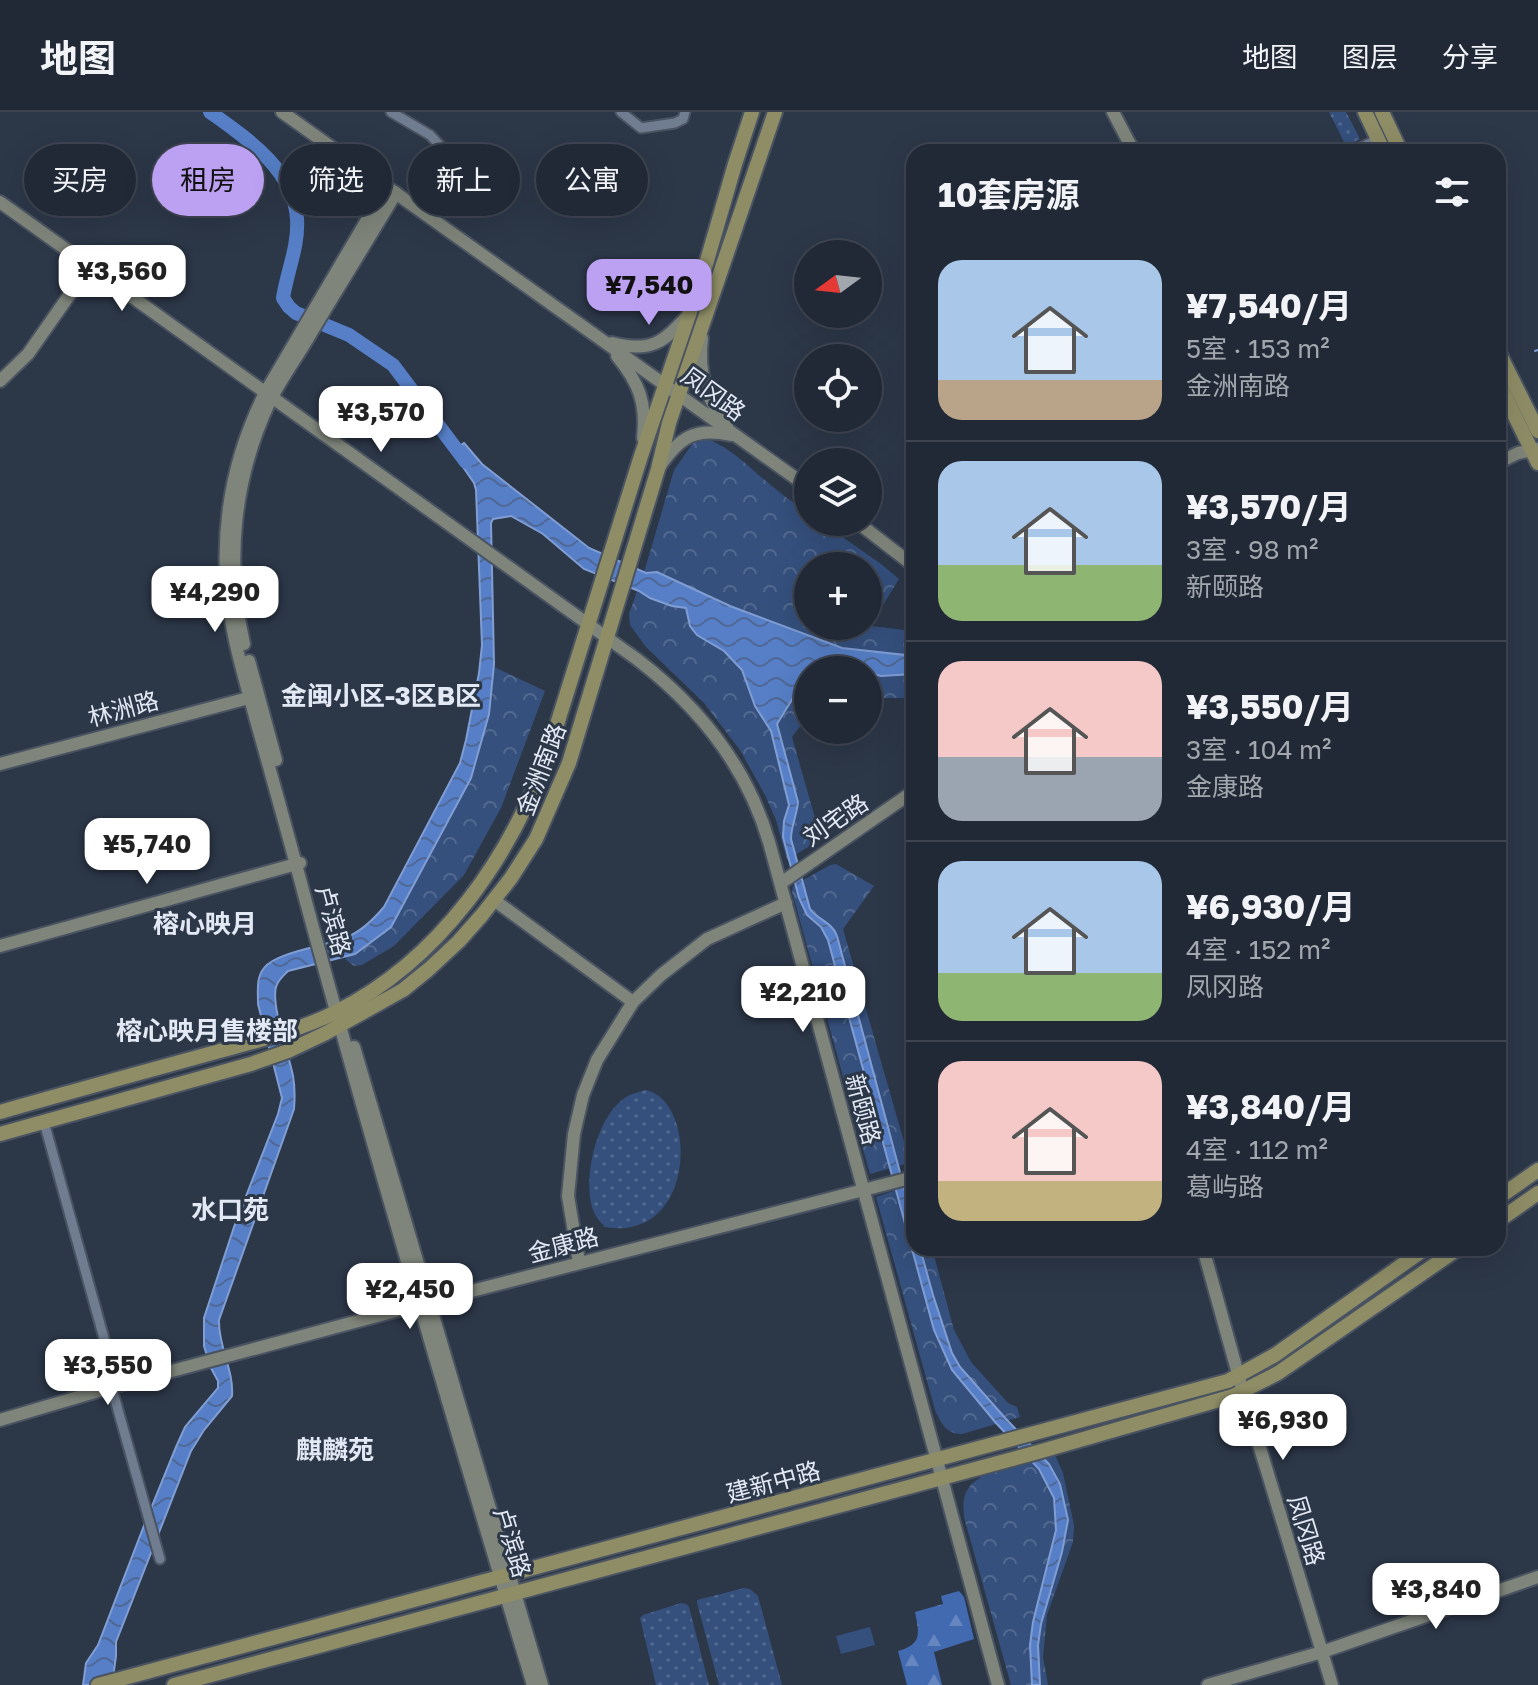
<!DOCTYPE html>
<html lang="zh">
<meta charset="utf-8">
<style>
body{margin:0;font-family:"Golos Text","Noto Sans SC",sans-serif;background:#2d3542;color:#f1f3f6;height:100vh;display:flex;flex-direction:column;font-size:30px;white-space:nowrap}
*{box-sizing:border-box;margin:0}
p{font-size:26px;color:#a2a6ad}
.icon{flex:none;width:44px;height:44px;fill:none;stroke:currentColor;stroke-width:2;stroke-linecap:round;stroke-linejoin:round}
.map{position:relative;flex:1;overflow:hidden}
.sheet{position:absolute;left:906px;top:32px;width:600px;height:1112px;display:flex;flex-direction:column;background:#212936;border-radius:24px;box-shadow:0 8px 32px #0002,0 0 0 2px #3e4551}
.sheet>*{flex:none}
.banner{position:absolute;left:24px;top:32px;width:760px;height:72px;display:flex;gap:16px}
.needle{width:52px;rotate:255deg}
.buttons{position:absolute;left:794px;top:128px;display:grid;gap:16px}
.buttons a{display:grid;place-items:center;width:88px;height:88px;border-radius:50%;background:#212936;box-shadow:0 8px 32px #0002,0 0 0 2px #3e4551;font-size:40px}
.price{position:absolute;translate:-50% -68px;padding:0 18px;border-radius:16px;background:#fff;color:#222;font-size:26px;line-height:52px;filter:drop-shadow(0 2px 4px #0008)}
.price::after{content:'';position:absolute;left:50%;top:48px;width:24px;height:18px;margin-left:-12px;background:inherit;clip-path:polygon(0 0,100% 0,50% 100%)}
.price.selected{background:#bca0f2;color:#111}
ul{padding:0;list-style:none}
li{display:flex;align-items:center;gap:24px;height:200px;padding:0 32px}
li+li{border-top:2px solid #3e4551}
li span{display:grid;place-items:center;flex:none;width:224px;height:160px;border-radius:24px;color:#555}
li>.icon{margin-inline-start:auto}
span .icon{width:96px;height:96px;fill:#fffc;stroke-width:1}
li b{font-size:34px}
h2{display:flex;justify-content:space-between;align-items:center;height:96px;padding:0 32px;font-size:34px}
.tag{padding:0 28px;border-radius:36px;background:#212936;box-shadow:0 8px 32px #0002,0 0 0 2px #3e4551;font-size:28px;line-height:72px}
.tag.selected{background:#bca0f2;color:#111}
header{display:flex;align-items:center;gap:48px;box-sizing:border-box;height:112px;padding:0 40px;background:#212936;border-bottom:2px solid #3e4551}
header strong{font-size:38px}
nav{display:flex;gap:44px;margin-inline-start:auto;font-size:28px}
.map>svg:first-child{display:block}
.grass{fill:url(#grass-dots)}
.forest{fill:url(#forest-firs)}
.park{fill:url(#park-crowns);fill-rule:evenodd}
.pitch{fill:#35507d}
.water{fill:url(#water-waves);stroke:#809ed4;stroke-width:2}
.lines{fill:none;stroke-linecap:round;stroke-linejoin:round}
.stream{stroke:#809ed4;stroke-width:2}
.river{stroke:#567fc7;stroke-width:14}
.street-casing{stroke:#4a5361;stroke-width:13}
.secondary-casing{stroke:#4a5361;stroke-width:16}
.primary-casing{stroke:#4a5361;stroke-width:18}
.street{stroke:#707c90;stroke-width:9}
.secondary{stroke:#7f857b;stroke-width:12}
.primary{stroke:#8e8d66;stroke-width:14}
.labels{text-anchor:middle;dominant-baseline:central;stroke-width:6;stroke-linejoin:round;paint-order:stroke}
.street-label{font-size:24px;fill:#e2e8f4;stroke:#2c3748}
.neighbourhood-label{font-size:26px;font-weight:bold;fill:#e2e8f4;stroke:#2c3748}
</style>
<header>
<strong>地图</strong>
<nav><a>地图</a><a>图层</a><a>分享</a></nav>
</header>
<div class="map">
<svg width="1538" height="1573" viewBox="0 0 1538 1573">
<defs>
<pattern id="grass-dots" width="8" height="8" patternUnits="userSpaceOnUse" patternTransform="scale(2)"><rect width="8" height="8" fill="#35507d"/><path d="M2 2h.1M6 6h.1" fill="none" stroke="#526990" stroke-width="1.8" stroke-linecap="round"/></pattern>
<pattern id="forest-firs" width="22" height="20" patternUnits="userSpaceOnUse" patternTransform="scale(2)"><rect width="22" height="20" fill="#426ab1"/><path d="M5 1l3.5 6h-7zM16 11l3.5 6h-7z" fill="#6686c0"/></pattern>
<pattern id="park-crowns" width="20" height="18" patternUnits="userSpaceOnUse" patternTransform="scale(2)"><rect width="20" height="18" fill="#35507d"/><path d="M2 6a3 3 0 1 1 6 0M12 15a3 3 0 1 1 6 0" fill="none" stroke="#526990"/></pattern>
<pattern id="water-waves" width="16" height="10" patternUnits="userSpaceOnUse" patternTransform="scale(2)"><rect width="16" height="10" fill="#567fc7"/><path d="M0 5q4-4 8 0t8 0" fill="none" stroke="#4f6895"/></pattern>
</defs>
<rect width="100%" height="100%" fill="#2c3748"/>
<g class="grass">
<polygon points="1329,0 1346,0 1360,27 1346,34"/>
<path d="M 646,978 C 699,990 696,1131 605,1115 C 601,1110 596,1106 594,1100 C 581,1068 597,1001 628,984 C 633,981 640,980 646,978 Z"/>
<polygon points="744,1476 750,1477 758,1484 782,1573 719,1573 697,1491 697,1488"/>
<polygon points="681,1491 686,1492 689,1495 709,1573 656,1573 640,1506 643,1503"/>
</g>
<path class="forest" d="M 959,1479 L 964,1485 L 974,1527 L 934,1540 L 942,1573 L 907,1573 L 898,1539 C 923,1532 919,1521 915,1500 L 943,1492 L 941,1484 Z"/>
<g class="park">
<path d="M 708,327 C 729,336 744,350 761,365 C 776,378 792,390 808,401 L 808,410 L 821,410 L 881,452 L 899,467 L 870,514 L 914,519 L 914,586 L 883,586 L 868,584 L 868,558 L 808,558 L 808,604 L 792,625 L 821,727 L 787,748 L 776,708 L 765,683 L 740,638 L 704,591 L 646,535 L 630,513 L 629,502 L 645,457 L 674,358 L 693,331 L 698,328 ZM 808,454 L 868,454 L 868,514 L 808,514 Z"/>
<polygon points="492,554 545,579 501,696 464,763 394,834 362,853 354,854 345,847 390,813 441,714"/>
<polygon points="836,752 874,774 843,817 909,1047 909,1051 870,1062 792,780 793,774 830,753"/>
<path d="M 914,1072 L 914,1136 L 932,1136 L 954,1218 L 971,1250 L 1008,1291 L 1017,1295 L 1020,1305 L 962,1322 C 946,1322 941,1311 935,1298 L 876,1085 Z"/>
<path d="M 1055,1343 L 1063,1361 L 1074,1413 L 1073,1430 L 1047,1503 L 1043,1545 L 1048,1573 L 1011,1573 L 964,1405 C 962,1383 965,1375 984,1363 Z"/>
</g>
<g class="pitch">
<polygon points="735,594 754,619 739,629 721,605"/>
<polygon points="870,1515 875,1533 841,1542 836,1524"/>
</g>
<path class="water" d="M 464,331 L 482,352 L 589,436 L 646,461 L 657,460 L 730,494 L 842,536 L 914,544 L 914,562 L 881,564 L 868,561 L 868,558 L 841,556 L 808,558 L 808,568 L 793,586 L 777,612 L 798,690 C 797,703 791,714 791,727 L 810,797 C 818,808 832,810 837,824 L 914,1113 L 914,1136 L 920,1136 L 933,1183 L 952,1241 L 960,1255 L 1006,1307 L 1049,1352 L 1060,1372 L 1068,1408 L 1062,1440 L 1041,1512 L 1038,1533 L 1040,1573 L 1032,1573 L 1030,1533 L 1033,1510 L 1056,1418 L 1054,1386 L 1039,1357 L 996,1311 L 952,1258 L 934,1218 L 828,828 L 821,815 L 807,803 L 799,786 L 783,725 L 784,709 L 789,693 L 771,619 L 755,594 L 742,558 L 724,539 L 697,523 L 690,514 L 686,496 L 672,494 L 650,486 L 639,479 L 584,457 L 543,422 L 511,404 L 493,407 L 491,411 L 494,552 L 489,602 L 471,666 L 391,815 L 355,842 L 288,859 C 283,864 278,868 276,875 C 271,894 289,942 293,964 C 295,975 295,985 294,997 L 219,1208 C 218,1234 234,1258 232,1284 L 204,1318 L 191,1339 L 116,1530 L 116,1544 L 112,1573 L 83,1573 L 86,1551 L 98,1533 L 145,1411 L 176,1335 L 185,1315 L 218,1276 L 218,1269 L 211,1256 L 204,1234 L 204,1206 L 234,1115 L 278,1002 L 282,986 L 258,892 C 258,879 256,866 264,856 C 276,840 326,834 345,826 C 361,820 373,808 384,795 L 460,651 L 466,628 L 479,561 L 482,533 L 476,378 L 474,371 L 452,339 Z"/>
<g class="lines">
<polyline class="stream" points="1535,239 1538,238"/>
<path class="river" d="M 210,0 C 246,26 294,57 297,107 C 299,133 287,160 283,186 L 289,195 L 296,201 L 349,223 L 393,253 L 466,350"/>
<defs>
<g id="street">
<polyline points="391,0 430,23 447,41"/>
<polyline points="621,0 641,16 675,11 683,7 685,0"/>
<polyline points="1352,40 1378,27"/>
<polyline points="44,1010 110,1248 109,1266 160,1447"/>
</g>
<g id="secondary">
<polyline points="282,0 808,375"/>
<polyline points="1113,0 1134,40"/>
<path d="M 387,74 L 265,281 C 237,337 223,400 226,463 C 228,513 243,561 256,608 C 273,669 290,729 306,790 C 377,1052 454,1313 533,1573"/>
<path d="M 0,90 L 638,548 C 699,595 747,655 769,730 L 998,1573"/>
<path d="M 702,226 C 698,259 705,286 727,313"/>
<path d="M 612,231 C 651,241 663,231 689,202"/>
<path d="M 617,244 C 639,271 647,291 643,326"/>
<polyline points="0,269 28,242 89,155"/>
<polyline points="1498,351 1518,341 1538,337"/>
<path d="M 660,354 C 680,325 695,315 731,323"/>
<polyline points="857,410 914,454"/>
<path d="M 244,532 C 225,449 234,365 270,289 C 282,265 298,244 311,221 C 339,174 368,128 396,81"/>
<polyline points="249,549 276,648"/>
<polyline points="0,652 256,584"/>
<polyline points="781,771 914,679"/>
<polyline points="494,788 633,890"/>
<polyline points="0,834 300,751"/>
<polyline points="354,935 542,1573"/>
<polyline points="1203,1136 1243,1280 1332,1573"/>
<polyline points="579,1150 568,1084 574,1022 583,983 597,948 633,890 661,863 707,827 786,791"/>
<polyline points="0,1308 112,1275 429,1190 914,1065"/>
<polyline points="1208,1573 1322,1540 1538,1465"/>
</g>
<g id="primary">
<polyline points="1365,0 1384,40"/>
<polyline points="1382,0 1401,40"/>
<polyline points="1498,239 1538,319"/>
<polyline points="1498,270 1538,351"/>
<path d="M 0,1000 C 66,981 132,963 198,945 C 244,932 294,921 336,900 C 440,848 511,745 549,638 L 641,344 L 704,159 L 735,52 L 752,0"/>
<polyline points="0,1022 251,952 288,939 326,921 403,878 429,857 459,829 482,803 511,766 536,727 569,651 658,357 669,311 775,0"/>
<polyline points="1498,1086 1538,1058"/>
<polyline points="1498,1109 1538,1081"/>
<polyline points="98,1573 1228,1269 1275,1243 1426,1136"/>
<polyline points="174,1573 1038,1340 1233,1284 1278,1261 1459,1136"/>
</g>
</defs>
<use href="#street" class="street-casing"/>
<use href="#secondary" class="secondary-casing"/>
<use href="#primary" class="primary-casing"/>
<use href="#street" class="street"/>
<use href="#secondary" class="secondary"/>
<use href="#primary" class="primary"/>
</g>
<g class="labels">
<g class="street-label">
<text transform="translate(714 281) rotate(36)">凤冈路</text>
<text transform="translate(123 596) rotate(-15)">林洲路</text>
<text transform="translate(540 657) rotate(-69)">金洲南路</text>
<text transform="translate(835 707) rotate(-34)">刘宅路</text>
<text transform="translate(334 808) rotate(75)">卢滨路</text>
<text transform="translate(864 997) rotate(75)">新颐路</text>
<text transform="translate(563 1132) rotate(-15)">金康路</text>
<text transform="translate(773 1369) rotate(-15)">建新中路</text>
<text transform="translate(1307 1418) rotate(73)">凤冈路</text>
<text transform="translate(513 1430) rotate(73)">卢滨路</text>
</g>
<g class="neighbourhood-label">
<text x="381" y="583">金闽小区-3区B区</text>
<text x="205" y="811">榕心映月</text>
<text x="207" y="918">榕心映月售楼部</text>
<text x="230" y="1097">水口苑</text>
<text x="335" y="1337">麒麟苑</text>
</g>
</g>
</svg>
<div class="buttons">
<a><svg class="needle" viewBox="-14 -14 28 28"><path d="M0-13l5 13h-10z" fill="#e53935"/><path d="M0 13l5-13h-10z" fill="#a2a6ad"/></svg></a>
<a><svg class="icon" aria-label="locate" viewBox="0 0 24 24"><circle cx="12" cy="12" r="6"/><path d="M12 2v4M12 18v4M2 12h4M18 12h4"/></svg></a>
<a><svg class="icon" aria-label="layers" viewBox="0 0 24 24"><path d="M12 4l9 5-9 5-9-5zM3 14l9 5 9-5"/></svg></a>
<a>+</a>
<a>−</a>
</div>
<b class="price" style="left:122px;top:201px">¥3,560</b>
<b class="price selected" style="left:649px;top:215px">¥7,540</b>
<b class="price" style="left:381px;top:342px">¥3,570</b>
<b class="price" style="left:215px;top:522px">¥4,290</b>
<b class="price" style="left:147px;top:774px">¥5,740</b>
<b class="price" style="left:803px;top:922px">¥2,210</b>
<b class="price" style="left:410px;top:1219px">¥2,450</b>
<b class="price" style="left:108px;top:1295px">¥3,550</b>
<b class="price" style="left:1283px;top:1350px">¥6,930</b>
<b class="price" style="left:1436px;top:1519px">¥3,840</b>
<div class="banner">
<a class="tag">买房</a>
<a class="tag selected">租房</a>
<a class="tag">筛选</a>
<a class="tag">新上</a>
<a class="tag">公寓</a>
</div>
<section class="sheet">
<h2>10套房源<svg class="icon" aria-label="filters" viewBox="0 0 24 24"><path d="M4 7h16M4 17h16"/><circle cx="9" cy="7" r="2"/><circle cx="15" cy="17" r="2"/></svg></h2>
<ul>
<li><span style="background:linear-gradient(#a9c7e8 75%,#b9a48a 0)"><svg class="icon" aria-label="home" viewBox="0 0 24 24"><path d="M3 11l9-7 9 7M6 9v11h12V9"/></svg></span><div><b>¥7,540/月</b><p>5室 · 153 m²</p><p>金洲南路</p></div></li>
<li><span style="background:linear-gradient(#a9c7e8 65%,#8fb573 0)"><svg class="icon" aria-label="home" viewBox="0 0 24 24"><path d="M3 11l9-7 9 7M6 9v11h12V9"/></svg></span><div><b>¥3,570/月</b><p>3室 · 98 m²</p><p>新颐路</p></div></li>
<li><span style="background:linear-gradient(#f6c9c9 60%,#9aa5b1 0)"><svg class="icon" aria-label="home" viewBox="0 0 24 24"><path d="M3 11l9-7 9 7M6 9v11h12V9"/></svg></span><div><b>¥3,550/月</b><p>3室 · 104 m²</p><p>金康路</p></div></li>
<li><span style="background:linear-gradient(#a9c7e8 70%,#8fb573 0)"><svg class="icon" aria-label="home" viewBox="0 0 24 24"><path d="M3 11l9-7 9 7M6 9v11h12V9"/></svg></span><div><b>¥6,930/月</b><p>4室 · 152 m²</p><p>凤冈路</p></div></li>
<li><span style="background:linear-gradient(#f6c9c9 75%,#c2b280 0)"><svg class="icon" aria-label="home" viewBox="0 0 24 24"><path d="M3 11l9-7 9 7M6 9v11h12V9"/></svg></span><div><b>¥3,840/月</b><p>4室 · 112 m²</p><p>葛屿路</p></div></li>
</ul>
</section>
</div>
